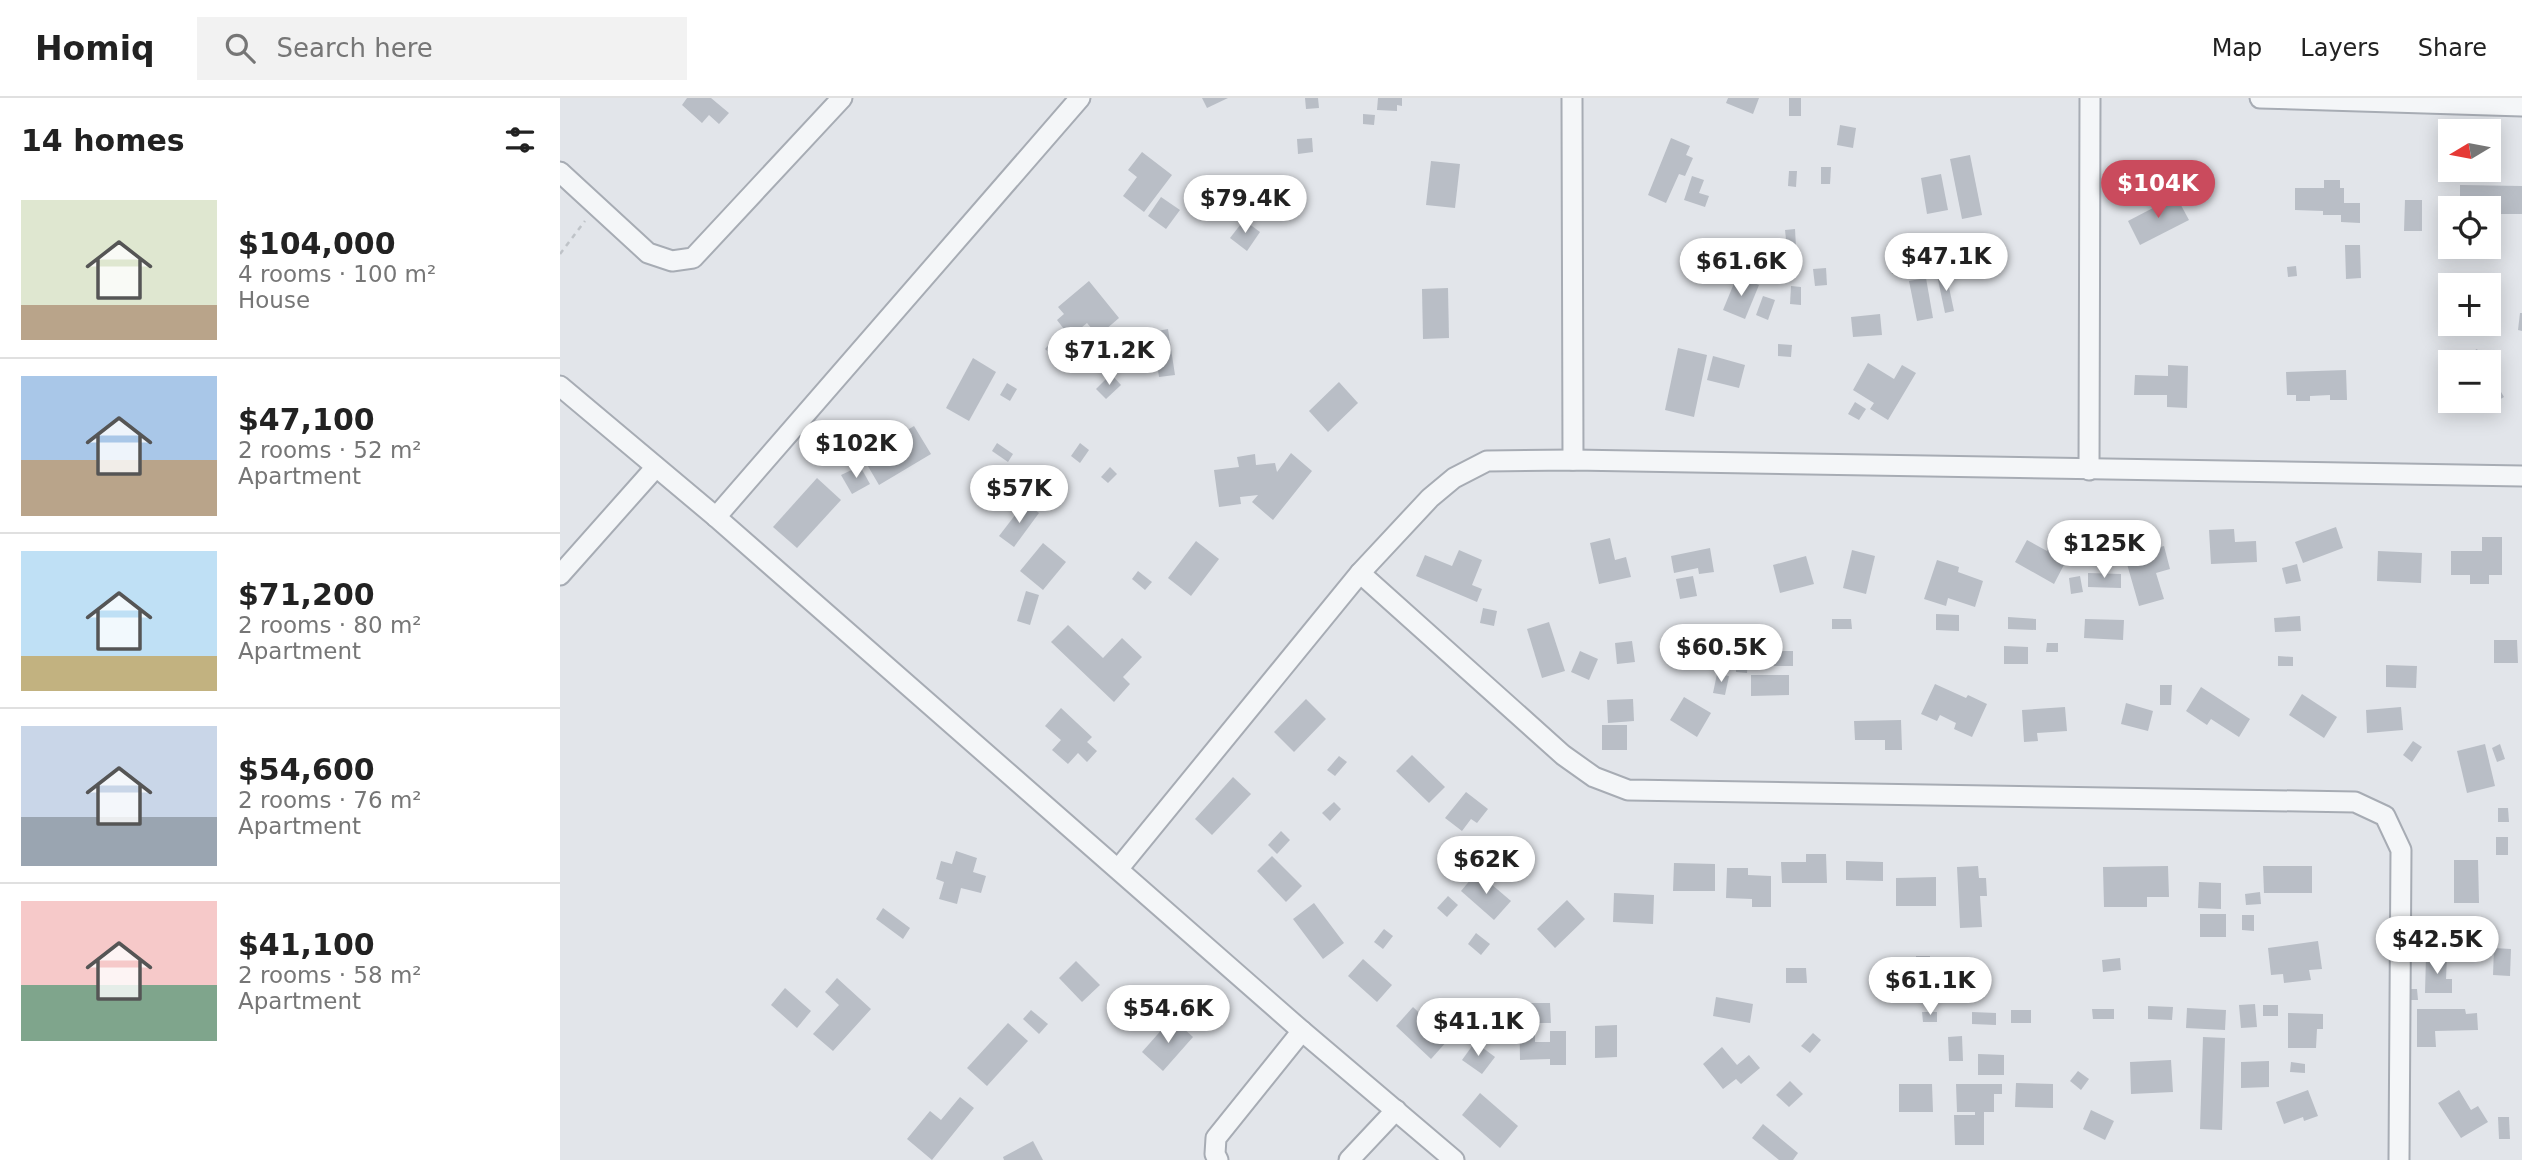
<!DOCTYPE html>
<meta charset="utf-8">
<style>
body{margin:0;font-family:"DejaVu Sans",sans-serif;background:#f2f2f2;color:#222;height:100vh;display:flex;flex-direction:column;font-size:26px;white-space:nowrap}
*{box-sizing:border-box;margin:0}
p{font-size:23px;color:#767676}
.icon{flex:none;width:38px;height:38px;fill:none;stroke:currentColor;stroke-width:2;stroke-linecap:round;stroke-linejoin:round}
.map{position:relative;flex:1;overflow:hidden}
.panel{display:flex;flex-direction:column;background:#fff;width:560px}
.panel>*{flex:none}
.needle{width:46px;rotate:260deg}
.tools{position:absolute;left:1878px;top:21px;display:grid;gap:14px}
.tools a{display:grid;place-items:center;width:63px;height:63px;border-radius:0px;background:#fff;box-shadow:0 4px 18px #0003;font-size:35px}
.price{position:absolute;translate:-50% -60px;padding:0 16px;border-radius:24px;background:#fff;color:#222;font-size:23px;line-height:46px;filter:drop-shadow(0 2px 4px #0008)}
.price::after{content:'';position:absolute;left:50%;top:42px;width:21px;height:16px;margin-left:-10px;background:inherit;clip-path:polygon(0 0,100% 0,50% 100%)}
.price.active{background:#ca4b5d;color:#fff}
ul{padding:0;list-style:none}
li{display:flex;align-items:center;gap:21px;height:175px;padding:0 21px}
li+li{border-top:2px solid #e0e0e0}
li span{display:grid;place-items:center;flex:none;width:196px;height:140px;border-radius:0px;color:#555}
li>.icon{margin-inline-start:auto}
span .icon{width:84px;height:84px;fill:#fffc;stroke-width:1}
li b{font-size:30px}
h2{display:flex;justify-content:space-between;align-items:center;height:84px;padding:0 21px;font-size:30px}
header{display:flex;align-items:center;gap:42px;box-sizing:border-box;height:98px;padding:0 35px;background:#fff;border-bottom:2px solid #e0e0e0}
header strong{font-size:33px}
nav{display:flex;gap:38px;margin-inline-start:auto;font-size:24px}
.search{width:490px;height:63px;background:#f2f2f2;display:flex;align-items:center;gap:18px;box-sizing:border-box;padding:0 24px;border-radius:0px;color:#767676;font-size:26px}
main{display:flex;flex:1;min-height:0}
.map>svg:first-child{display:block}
.building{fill:#b9bec6}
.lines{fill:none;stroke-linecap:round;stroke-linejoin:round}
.minor-casing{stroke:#a7acb4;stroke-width:23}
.path{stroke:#bfc3c8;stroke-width:2.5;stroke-dasharray:5 5;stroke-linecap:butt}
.minor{stroke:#f4f6f8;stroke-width:19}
</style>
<header>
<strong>Homiq</strong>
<div class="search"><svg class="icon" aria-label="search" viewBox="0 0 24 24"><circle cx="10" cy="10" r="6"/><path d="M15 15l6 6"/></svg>Search here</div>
<nav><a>Map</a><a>Layers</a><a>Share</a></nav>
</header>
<main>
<section class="panel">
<h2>14 homes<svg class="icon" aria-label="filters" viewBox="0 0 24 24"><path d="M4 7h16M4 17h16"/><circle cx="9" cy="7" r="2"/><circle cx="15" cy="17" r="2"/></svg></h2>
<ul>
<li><span style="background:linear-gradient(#dfe7d0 75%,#b9a48a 0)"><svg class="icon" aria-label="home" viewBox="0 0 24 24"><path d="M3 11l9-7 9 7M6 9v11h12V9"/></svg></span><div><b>$104,000</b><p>4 rooms · 100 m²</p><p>House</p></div></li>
<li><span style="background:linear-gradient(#a9c7e8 60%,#b9a48a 0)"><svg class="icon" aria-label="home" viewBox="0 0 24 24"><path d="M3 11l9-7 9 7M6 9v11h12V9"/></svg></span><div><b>$47,100</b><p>2 rooms · 52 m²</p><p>Apartment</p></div></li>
<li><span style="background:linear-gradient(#bfe0f5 75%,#c2b280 0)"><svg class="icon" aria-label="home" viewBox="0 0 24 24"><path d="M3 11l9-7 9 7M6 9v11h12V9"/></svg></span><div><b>$71,200</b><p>2 rooms · 80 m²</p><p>Apartment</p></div></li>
<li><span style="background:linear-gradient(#c9d6e8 65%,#9aa5b1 0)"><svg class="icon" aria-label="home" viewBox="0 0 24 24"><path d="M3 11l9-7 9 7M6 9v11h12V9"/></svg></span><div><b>$54,600</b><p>2 rooms · 76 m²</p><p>Apartment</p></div></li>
<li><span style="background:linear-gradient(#f6c9c9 60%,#7fa58c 0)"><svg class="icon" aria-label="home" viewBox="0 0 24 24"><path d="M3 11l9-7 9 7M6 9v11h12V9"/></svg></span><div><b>$41,100</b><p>2 rooms · 58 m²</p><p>Apartment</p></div></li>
</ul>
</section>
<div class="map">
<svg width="1962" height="1062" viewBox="0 0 1962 1062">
<rect width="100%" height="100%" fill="#e2e5ea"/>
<g class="building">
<polygon points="127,0 151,0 169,15 159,26 149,17 142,25 122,7"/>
<polygon points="642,0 668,0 647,10"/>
<polygon points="745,0 758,0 759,10 746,11"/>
<polygon points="818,0 842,0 842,8 837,7 837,13 817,12"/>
<polygon points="1168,0 1199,0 1193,16 1166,5"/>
<rect x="1229" y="0" width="12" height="18"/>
<polygon points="803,16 815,17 814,27 803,26"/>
<polygon points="1280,27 1296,30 1293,50 1277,47"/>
<polygon points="752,40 753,54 738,56 737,41"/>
<polygon points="1111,40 1130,48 1126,57 1133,60 1125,78 1119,76 1106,105 1088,97"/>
<polygon points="582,54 612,77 584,114 563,98 577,79 568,72"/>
<polygon points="1410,57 1422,117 1402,121 1390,61"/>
<polygon points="871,63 900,66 895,110 866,107"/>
<polygon points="1261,69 1271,69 1270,86 1261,86"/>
<polygon points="1229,73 1237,73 1236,89 1228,88"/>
<polygon points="1381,76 1388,112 1367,116 1361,80"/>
<polygon points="1132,78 1144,82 1139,95 1149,98 1145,109 1124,102"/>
<polygon points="1764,82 1780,82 1780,90 1784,90 1784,105 1800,105 1800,125 1781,124 1781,117 1763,117 1763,113 1735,112 1735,90 1764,90"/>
<polygon points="1900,87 1962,88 1962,116 1928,116 1928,110 1900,110"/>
<polygon points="1616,98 1629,122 1580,147 1568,123"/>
<polygon points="601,99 620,112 606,131 588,118"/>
<polygon points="1845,102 1862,102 1862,133 1844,133"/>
<polygon points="684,122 700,134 687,153 670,140"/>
<polygon points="1235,131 1236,149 1227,150 1225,132"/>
<polygon points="1785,147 1800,147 1801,180 1786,181"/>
<polygon points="1344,152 1347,174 1332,176 1329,153"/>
<polygon points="1736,168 1737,178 1728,179 1727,169"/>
<polygon points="1266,170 1267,187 1255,188 1253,171"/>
<polygon points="1386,175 1394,213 1385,215 1377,177"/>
<polygon points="1177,178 1199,187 1185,221 1163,212"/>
<polygon points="1366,180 1373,220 1357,223 1349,183"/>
<polygon points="529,183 559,220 538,238 527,225 510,239 497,222 504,216 498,209"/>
<polygon points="1231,188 1241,189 1241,207 1230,206"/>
<polygon points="888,190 889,240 863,241 862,191"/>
<polygon points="1203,198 1215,202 1208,222 1196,217"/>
<polygon points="1960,215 1962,215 1962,233 1958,232"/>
<polygon points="1320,216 1322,237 1293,239 1291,219"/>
<polygon points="608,231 615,277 599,279 592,234"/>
<polygon points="495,240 513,256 503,267 485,251"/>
<polygon points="1218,246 1232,247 1231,259 1218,258"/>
<polygon points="1118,250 1147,257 1134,319 1105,312"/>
<polygon points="1917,251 1924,264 1895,264"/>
<polygon points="1153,258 1185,267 1179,290 1147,282"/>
<polygon points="413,260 436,274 409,323 386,310"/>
<polygon points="1308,265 1334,281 1342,267 1356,275 1328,322 1310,311 1314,305 1293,292"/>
<polygon points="1608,267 1628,268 1627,310 1607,309 1607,297 1574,297 1575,277 1608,278"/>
<polygon points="1786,272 1787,302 1770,302 1770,297 1750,298 1750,303 1736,303 1736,297 1727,297 1726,274"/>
<polygon points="1928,272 1944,299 1923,311 1918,303 1928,303"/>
<polygon points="551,276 561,287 546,301 536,291"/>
<polygon points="779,284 798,305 768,334 749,313"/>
<polygon points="447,285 457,291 450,303 440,297"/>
<polygon points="1295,304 1306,311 1299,322 1288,316"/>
<polygon points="354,328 371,356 319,387 302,358 316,350 322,358 339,348 334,340"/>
<polygon points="437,345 453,356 448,364 432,353"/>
<polygon points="520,345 529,352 520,365 511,358"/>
<polygon points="731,355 752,373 713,422 692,404 698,397 680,399 681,406 659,409 654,372 679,369 677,359 695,356 696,367 715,365 717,374"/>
<polygon points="300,368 310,386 292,396 281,377"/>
<polygon points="550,369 557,376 548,385 541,379"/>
<polygon points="257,380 281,402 237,450 213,429"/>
<polygon points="465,404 479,415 454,449 439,438"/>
<polygon points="1776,429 1783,450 1743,465 1735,444"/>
<polygon points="1674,431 1675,444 1696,443 1697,464 1651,466 1649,432"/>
<polygon points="1922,439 1942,439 1942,477 1929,477 1929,486 1910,486 1910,477 1891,477 1891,453 1922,453"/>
<polygon points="1050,440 1055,462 1066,459 1071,479 1039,486 1030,445"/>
<polygon points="1467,442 1487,453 1491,447 1509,457 1494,486 1455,464"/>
<polygon points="636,443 659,461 631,498 608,480"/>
<polygon points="1540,444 1542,461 1531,462 1528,446"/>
<polygon points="483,445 506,464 483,492 460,473"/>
<polygon points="1604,448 1610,471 1596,475 1604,501 1579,508 1565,459"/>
<polygon points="1150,450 1154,474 1139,476 1138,470 1114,475 1111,458"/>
<polygon points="899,452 922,462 912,487 922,491 917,504 856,478 865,457 892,468"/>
<polygon points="1292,452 1315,458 1306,496 1283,490"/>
<polygon points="1818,453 1862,455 1861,485 1817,483"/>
<polygon points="1246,458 1254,486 1220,495 1213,467"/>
<polygon points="1377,462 1399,469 1398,474 1423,483 1415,509 1388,500 1386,508 1364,501"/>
<polygon points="1737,466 1741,483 1726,486 1722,470"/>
<polygon points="578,473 592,484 585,492 572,481"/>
<polygon points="1528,475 1561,476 1561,490 1528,489"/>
<polygon points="1133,478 1137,498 1120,501 1116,481"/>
<polygon points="1520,478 1523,494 1511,496 1509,480"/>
<polygon points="466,493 479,497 470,527 457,523"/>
<polygon points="923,510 937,513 934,528 920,525"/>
<polygon points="1376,516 1399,517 1399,533 1376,532"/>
<polygon points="1740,518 1741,533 1715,534 1714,520"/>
<polygon points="1448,519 1476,521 1476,532 1448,531"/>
<polygon points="1272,521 1291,521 1292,531 1272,531"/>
<polygon points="1525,521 1564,522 1563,542 1524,540"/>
<polygon points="989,524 1005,573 982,580 967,531"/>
<polygon points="508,527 543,560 562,540 582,559 563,579 570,586 554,604 491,544"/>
<polygon points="1934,542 1957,542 1958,565 1934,565"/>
<polygon points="1072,543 1075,564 1057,566 1055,545"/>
<polygon points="1487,545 1498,545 1498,554 1486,554"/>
<polygon points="1444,548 1468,549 1468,566 1444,566"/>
<polygon points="1167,550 1167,562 1148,563 1148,551"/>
<polygon points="1020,553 1038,561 1029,582 1011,574"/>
<rect x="1214" y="553" width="19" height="15"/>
<polygon points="1718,558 1733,559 1733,568 1718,568"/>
<polygon points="1176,562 1188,562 1187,575 1176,574"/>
<polygon points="1826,567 1857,568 1856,590 1826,589"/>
<polygon points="1157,576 1169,578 1165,597 1153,595"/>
<polygon points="1191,577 1229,577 1229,597 1191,598"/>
<polygon points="1375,586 1406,600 1408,597 1427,606 1412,639 1394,631 1396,625 1380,617 1377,623 1361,616"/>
<polygon points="1600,587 1612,587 1611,607 1600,607"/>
<polygon points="1641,589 1690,621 1679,639 1651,621 1647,627 1626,613"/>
<polygon points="1742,596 1777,619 1764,640 1729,617"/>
<polygon points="1124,599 1151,615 1137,639 1110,622"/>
<polygon points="746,601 766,621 734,654 714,634"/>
<polygon points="1073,601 1074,623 1048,625 1047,602"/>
<polygon points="1566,605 1593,613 1588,633 1561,626"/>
<polygon points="1505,609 1507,633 1477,635 1478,643 1464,644 1462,612"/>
<polygon points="1841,609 1843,632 1807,635 1806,612"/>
<polygon points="501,610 532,639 527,644 537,653 527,664 518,655 508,666 492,652 501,642 485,628"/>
<polygon points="1341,622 1342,652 1325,652 1325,642 1295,642 1294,623"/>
<rect x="1042" y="627" width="25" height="25"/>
<polygon points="1853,643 1862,649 1852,664 1843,657"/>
<polygon points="1925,646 1935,688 1907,695 1897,653"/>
<polygon points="1940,646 1945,661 1937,664 1932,650"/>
<polygon points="852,657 885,689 869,705 836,673"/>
<polygon points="779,658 787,664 775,678 767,672"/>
<polygon points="673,679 691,696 652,737 635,721"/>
<polygon points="906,694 928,711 917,725 911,721 902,733 885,720"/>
<polygon points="774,704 781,711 770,723 762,715"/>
<polygon points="1938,710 1948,710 1949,724 1938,724"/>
<polygon points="721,733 730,742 717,756 708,747"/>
<rect x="1936" y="739" width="12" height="18"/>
<polygon points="906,740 913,746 905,756 897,750"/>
<polygon points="396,753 417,760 413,774 426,778 421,795 401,790 397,806 379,801 384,784 376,781 381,763 392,766"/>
<polygon points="1246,756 1266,756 1267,785 1222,785 1221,764 1246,764"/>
<polygon points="712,758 742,788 726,804 697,773"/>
<polygon points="1894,762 1918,762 1919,805 1894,805"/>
<polygon points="1286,763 1323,764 1323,783 1286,782"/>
<polygon points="1114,765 1155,766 1155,793 1113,793"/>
<polygon points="1418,768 1419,780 1426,780 1427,798 1420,798 1422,829 1400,830 1397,769"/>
<polygon points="1608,768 1609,799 1587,799 1587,809 1544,809 1543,769"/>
<polygon points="1703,768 1752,768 1752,795 1704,795"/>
<polygon points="1167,770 1188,770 1188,777 1211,778 1211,809 1192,809 1192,801 1166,800"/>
<polygon points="917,774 951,803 934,822 901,793"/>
<polygon points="1376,779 1376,808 1336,808 1336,780"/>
<polygon points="1639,784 1661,785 1661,811 1638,810"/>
<polygon points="1700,794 1701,806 1686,807 1685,796"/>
<polygon points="1054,795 1094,797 1093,826 1053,824"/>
<polygon points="888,798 898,807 887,819 877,810"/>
<polygon points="1007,802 1025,821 995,850 977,831"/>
<polygon points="754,805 784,845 763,861 733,821"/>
<polygon points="323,810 350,830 343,841 316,821"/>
<rect x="1640" y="816" width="26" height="23"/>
<polygon points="1682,817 1694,817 1694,833 1682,832"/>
<polygon points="824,831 833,838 823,851 814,844"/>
<polygon points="916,835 930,846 921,857 908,846"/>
<polygon points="1758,843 1762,871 1749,872 1751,882 1724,885 1723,876 1711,877 1708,850"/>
<polygon points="1934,850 1951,851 1950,878 1933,877"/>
<rect x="1356" y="858" width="14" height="16"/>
<polygon points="1866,858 1887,858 1886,881 1892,881 1892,895 1865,895"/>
<polygon points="1560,860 1561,872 1543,874 1542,862"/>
<polygon points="803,861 832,887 817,904 788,878"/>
<polygon points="516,863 540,887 522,904 499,880"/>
<polygon points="1226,870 1246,870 1247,885 1226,885"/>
<polygon points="277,880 311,911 273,953 253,936 279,907 265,894"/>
<polygon points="225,890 251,913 237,930 211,907"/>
<polygon points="1843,891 1857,891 1858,902 1843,902"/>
<polygon points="1156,899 1193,906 1190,925 1153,918"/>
<polygon points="959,905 990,905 991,925 975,925 975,944 990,944 990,933 1006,933 1006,967 990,967 990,961 960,962"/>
<polygon points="1695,906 1697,929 1681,930 1679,907"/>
<rect x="1703" y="907" width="15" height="11"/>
<polygon points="1588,908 1613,909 1612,922 1588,921"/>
<polygon points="853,909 888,942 871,961 836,928"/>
<polygon points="1627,910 1666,912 1665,932 1626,930"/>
<polygon points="1532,911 1554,911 1554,921 1533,921"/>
<polygon points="1857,911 1905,911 1906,916 1917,915 1918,932 1875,933 1876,949 1857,949"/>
<polygon points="471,912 488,926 479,936 463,921"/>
<rect x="1451" y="912" width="20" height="13"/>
<polygon points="1362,914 1377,914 1377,924 1363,924"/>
<polygon points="1412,914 1436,915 1436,927 1412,926"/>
<polygon points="1728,915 1763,916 1763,931 1757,931 1756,950 1728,950"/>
<polygon points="612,920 633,939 603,973 582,954"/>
<polygon points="448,925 468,943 427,988 407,970"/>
<polygon points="1057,927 1057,959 1035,960 1035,928"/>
<polygon points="1253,935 1261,942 1250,955 1241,948"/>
<polygon points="1402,938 1403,963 1389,963 1388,939"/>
<polygon points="1643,939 1665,940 1662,1032 1640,1031"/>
<polygon points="915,944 935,959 922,976 902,962"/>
<polygon points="1162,949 1177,967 1189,957 1200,970 1181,986 1176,981 1163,991 1143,966"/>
<polygon points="1418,956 1444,957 1444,977 1418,977"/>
<polygon points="1611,962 1613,994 1571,996 1570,964"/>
<polygon points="1709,963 1709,989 1681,990 1681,964"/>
<polygon points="1731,964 1745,966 1745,975 1730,974"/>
<polygon points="1518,973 1529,981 1521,992 1510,983"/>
<polygon points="1230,983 1243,996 1229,1009 1216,997"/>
<polygon points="1456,985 1493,986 1493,1010 1455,1009"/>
<polygon points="1339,986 1372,986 1373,1014 1339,1014"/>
<polygon points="1396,986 1442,986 1442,996 1434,996 1434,1014 1424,1014 1424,1047 1395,1047 1394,1017 1415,1017 1415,1014 1397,1014"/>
<polygon points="1748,992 1758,1018 1744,1023 1743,1019 1724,1026 1716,1004"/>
<polygon points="1899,992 1911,1012 1918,1008 1928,1024 1901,1040 1878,1005"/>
<polygon points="920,995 958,1028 940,1050 902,1017"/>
<polygon points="400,999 414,1010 372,1062 347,1041 370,1013 381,1022"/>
<polygon points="1531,1012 1554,1023 1545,1042 1523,1031"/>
<polygon points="1938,1019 1949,1019 1950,1041 1939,1041"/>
<polygon points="1203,1026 1238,1055 1233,1062 1219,1062 1192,1040"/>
<polygon points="473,1043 483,1062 444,1062 443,1059"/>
</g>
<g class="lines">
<defs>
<g id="minor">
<polyline points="1012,0 1013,362"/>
<polyline points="1700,0 1962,8"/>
<polyline points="0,74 88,155 112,163 133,160 282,0"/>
<polyline points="0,288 156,419 742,933 894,1062"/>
<polyline points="1529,372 1530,0"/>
<polyline points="156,419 520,0"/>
<polyline points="800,475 1003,657 1034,679 1068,692 1795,704 1825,718 1841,752 1839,1062"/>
<polyline points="0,477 96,369"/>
<polyline points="559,770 800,475 870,400 894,380 927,363 1013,362 1962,378"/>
<polyline points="658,1062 655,1056 656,1040 742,933"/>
<polyline points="789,1062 836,1012"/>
</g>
</defs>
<use href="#minor" class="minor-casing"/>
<polyline class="path" points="0,156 25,123"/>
<use href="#minor" class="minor"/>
</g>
</svg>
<div class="tools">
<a><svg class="needle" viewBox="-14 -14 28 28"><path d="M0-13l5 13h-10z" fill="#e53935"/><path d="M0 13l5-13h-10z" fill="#767676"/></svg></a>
<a><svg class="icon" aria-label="locate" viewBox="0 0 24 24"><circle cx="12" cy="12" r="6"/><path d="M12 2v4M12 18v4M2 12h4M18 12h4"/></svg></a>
<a>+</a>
<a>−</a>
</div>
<b class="price active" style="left:1598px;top:122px">$104K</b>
<b class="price" style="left:685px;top:137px">$79.4K</b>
<b class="price" style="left:1386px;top:195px">$47.1K</b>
<b class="price" style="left:1181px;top:200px">$61.6K</b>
<b class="price" style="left:549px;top:289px">$71.2K</b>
<b class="price" style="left:296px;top:382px">$102K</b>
<b class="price" style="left:459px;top:427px">$57K</b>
<b class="price" style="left:1544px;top:482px">$125K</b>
<b class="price" style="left:1161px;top:586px">$60.5K</b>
<b class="price" style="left:926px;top:798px">$62K</b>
<b class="price" style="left:1877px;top:878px">$42.5K</b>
<b class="price" style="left:1370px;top:919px">$61.1K</b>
<b class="price" style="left:608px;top:947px">$54.6K</b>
<b class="price" style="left:918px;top:960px">$41.1K</b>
</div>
</main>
